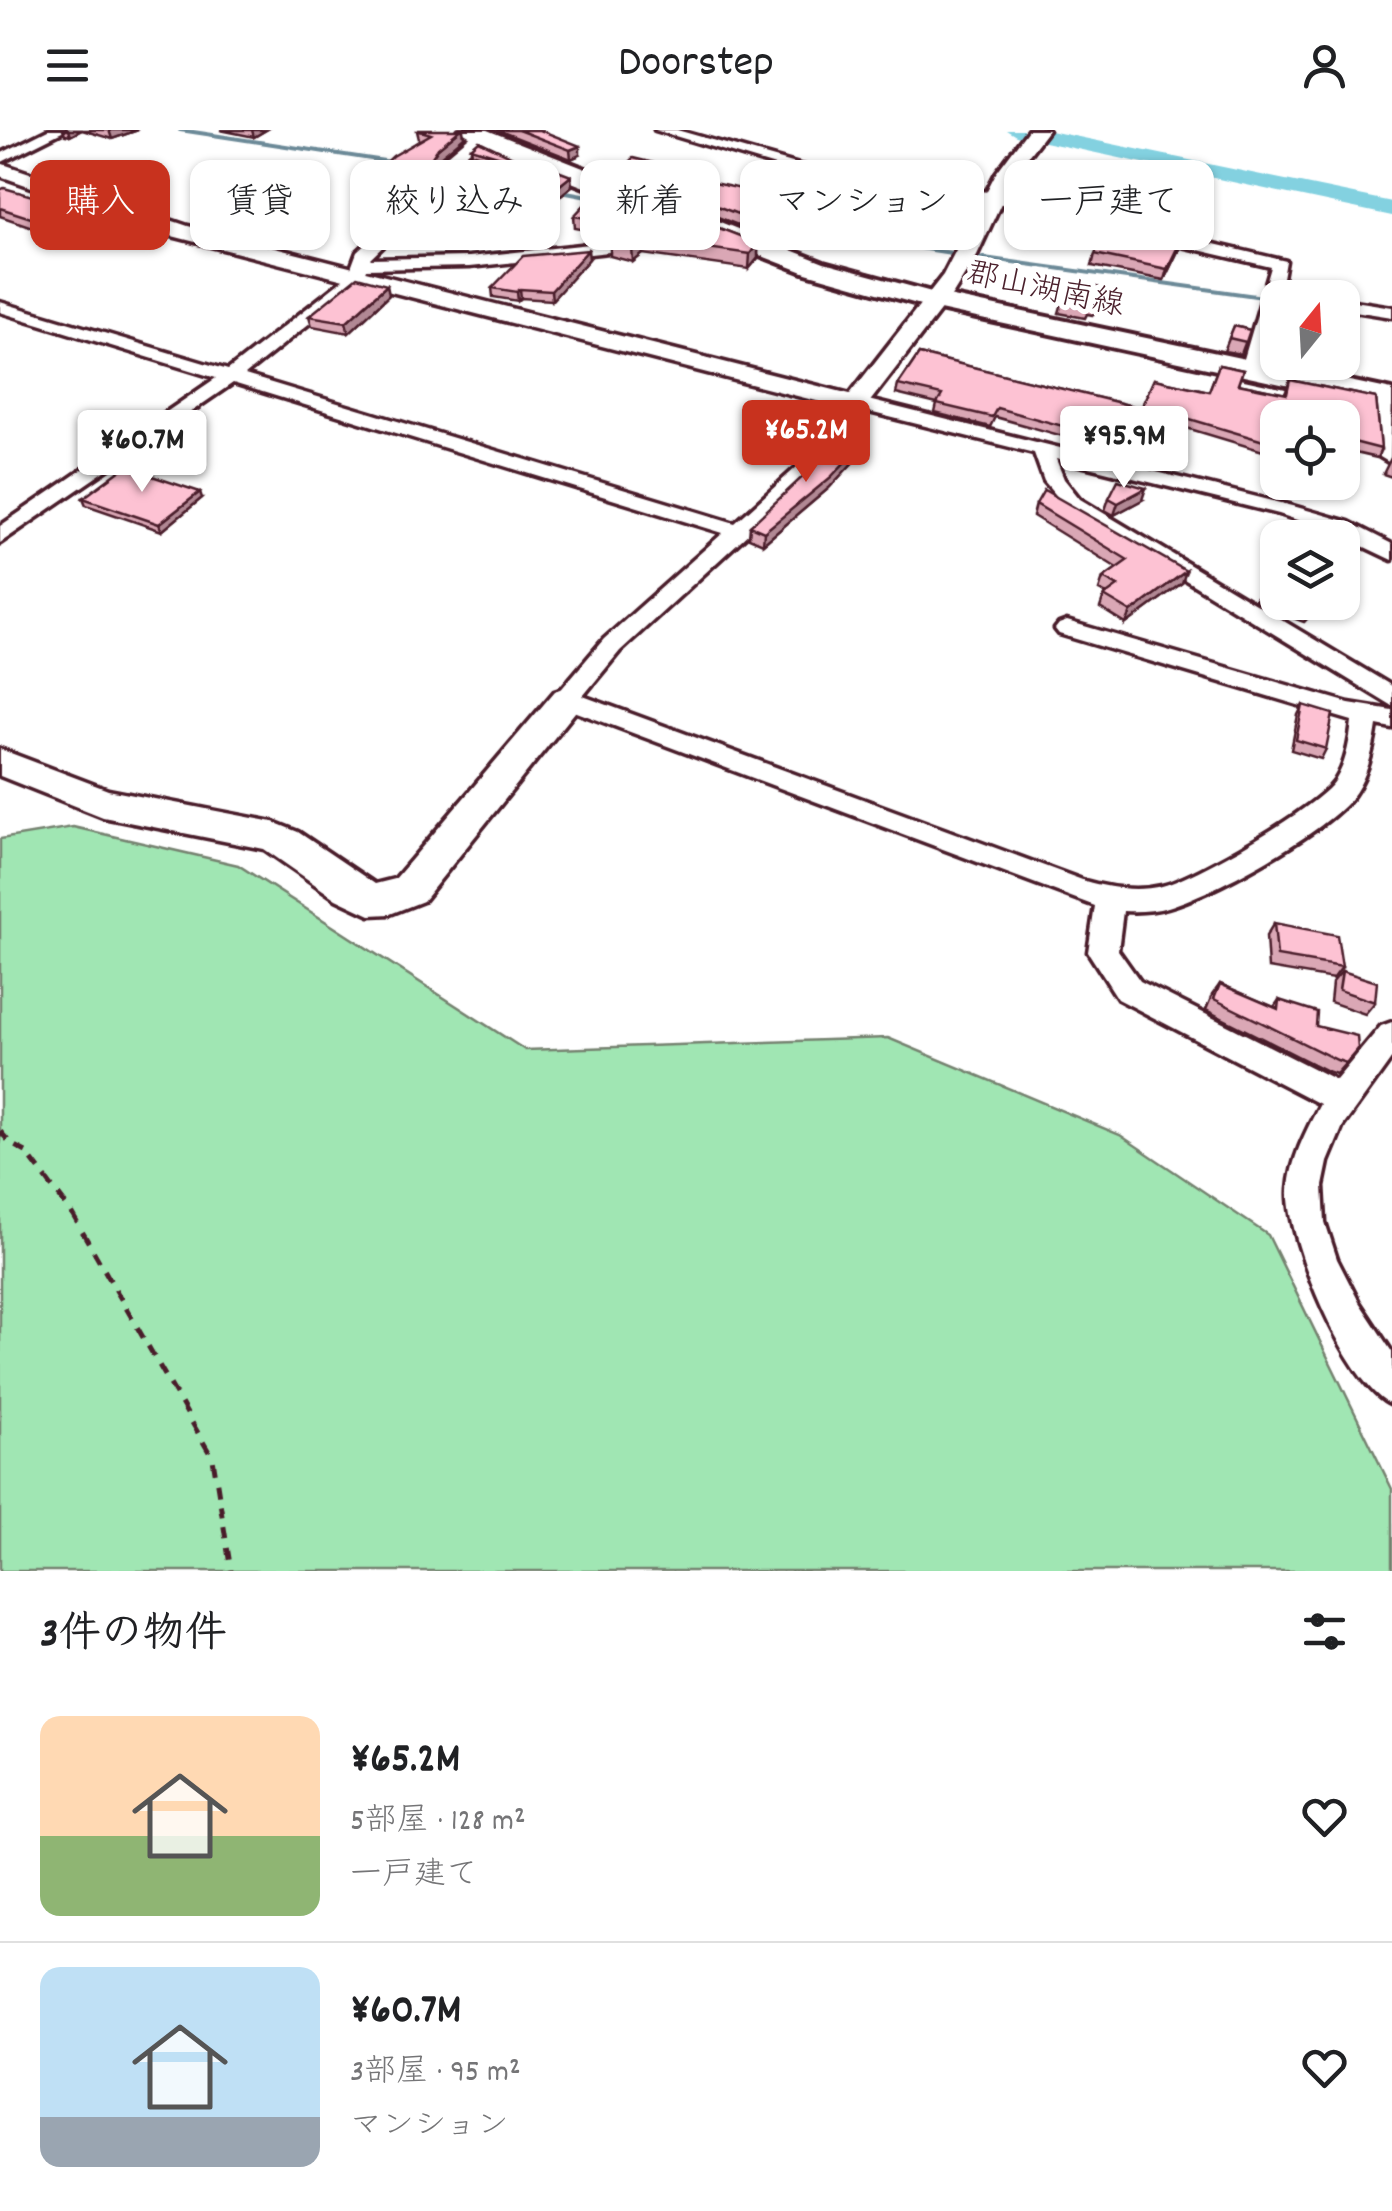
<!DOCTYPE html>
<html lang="ja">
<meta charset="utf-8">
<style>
body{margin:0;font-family:Dekko,"Klee One",sans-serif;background:#f2f2f2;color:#202124;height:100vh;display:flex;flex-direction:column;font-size:38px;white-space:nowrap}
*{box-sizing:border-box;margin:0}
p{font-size:32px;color:#757577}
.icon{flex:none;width:55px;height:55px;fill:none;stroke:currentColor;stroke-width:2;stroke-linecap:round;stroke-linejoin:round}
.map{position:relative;height:1441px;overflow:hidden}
.side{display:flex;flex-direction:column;background:#fff;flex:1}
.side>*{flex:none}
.top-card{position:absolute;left:30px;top:30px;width:1332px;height:90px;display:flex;gap:20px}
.needle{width:65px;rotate:18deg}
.fabs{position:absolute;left:1260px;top:150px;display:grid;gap:20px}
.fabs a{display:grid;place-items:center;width:100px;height:100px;border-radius:20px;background:#fff;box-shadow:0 2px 8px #0004;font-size:50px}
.price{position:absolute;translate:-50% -85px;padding:0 22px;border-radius:10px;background:#fff;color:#222;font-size:32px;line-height:65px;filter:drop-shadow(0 2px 5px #0008)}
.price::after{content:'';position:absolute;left:50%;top:60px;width:30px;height:22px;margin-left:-15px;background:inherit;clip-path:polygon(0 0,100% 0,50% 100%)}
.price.active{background:#c8321e;color:#fff}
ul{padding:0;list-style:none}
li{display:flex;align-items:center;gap:30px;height:250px;padding:0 40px}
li+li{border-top:2px solid #e0e0e0}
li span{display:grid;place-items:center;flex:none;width:280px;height:200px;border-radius:20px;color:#555}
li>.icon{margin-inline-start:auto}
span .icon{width:120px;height:120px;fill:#fffc;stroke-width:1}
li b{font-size:42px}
h2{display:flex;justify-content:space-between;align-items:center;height:120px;padding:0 40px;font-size:42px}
.pill{padding:0 35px;border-radius:20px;background:#fff;box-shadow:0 2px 8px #0004;font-size:35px;line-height:90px}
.pill.active{background:#c8321e;color:#fff}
header{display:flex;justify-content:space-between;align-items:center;height:130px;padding:0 40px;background:#fff;font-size:45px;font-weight:600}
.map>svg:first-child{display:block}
.green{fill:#a0e6b3;stroke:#75826f;stroke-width:2.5}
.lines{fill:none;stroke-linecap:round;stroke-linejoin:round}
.stream{stroke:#6c8a98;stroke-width:4}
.river{fill:#83d1e0;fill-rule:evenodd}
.street-casing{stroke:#4a1f2b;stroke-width:7}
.secondary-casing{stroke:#4a1f2b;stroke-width:7}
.primary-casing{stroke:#4a1f2b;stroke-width:8}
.path-far1{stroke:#4a1f2b;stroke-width:2.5;stroke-dasharray:6 4;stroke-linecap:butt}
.path{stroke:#4a1f2b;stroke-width:5;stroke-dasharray:12 10;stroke-linecap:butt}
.street{fill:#fff;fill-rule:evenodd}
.secondary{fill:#fff;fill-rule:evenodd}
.primary{fill:#fff;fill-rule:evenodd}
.wall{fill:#daa7b5;stroke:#4a1f2b;stroke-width:2.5}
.shaded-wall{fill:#b18894;stroke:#4a1f2b;stroke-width:2.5}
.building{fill:#fdc2d3;stroke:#4a1f2b;stroke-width:2.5}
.labels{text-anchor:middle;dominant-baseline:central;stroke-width:10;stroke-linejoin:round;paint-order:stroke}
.far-street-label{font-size:32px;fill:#4a1f2b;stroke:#fff}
</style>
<header><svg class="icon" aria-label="menu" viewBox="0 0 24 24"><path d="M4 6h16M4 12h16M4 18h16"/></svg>Doorstep<svg class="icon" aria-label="person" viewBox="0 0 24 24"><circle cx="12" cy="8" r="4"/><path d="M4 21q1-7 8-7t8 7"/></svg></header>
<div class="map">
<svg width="1392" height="1441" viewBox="0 0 1392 1441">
<rect width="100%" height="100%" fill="#fff"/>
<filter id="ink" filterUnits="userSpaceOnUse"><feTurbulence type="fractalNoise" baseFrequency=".01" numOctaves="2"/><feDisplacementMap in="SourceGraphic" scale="20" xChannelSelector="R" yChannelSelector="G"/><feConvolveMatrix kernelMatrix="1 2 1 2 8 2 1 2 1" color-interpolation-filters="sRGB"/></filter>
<g filter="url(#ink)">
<polygon class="green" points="73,697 238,735 525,920 888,908 1120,1005 1268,1105 1392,1359 1392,1441 0,1441 0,709"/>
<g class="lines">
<g class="stream">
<polyline points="180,0 391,32"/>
<polyline points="443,40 524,54"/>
<polyline points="556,60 598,68"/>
<polyline points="699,88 726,88"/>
<polyline points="778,96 958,124"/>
<polyline points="970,126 1270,168"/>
</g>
<polygon class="river" points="1006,0 1045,0 1392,72 1392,86 1016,6"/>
<defs>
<g id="street">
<polygon points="48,0 66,0 0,33 0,24"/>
<polygon points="655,0 677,0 803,36 1002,64 1286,131 1281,159 1309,168 1278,168 1259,239 1256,243 1244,243 1241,239 1271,137 1002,74 802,44"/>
<path d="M 474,3 L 486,6 L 452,36 L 429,72 L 370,129 L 469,127 L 646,108 L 654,113 L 646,118 L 469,137 L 366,139 L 361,152 L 245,245 L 735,393 L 820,316 L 849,269 L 856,267 L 1293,376 L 1349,392 L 1392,414 L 1392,430 L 1333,402 L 1279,384 L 1056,329 L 1064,349 L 1080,369 L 1392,556 L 1392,576 L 1066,377 L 1044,351 L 1034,323 L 861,280 L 835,324 L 620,521 L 583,566 L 1085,751 C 1109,758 1137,762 1162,756 C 1195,748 1317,678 1335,651 C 1346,634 1350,611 1352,591 L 1059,504 L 1055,499 L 1059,494 L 1067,491 L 1349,573 L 1392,580 L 1392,598 L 1377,595 C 1373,622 1366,653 1347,673 C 1314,708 1215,763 1168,777 C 1154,781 1138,782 1123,781 L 1118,820 L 1140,851 L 1336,950 L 1381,896 L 1392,892 L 1392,928 L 1343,996 L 1328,1032 L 1323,1056 L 1325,1092 L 1337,1129 L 1359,1172 L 1392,1222 L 1392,1275 C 1348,1257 1286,1109 1289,1060 C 1291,1029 1306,1001 1320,974 L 1118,869 L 1088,822 L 1095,776 L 558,575 L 555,569 L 558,563 L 604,509 L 723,403 L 233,253 L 0,413 L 0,396 L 216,248 L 0,182 L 0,172 L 228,240 L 348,146 L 357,122 L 418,66 L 442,30 Z"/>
<polygon points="1342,169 1392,177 1392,187 1342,179"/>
<polygon points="1383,261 1392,266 1390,333 1380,327 1374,267"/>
</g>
<g id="secondary">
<polygon points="1028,0 1048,0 1015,43 977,125 953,164 865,278 856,281 172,106 0,46 0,33 188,96 850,264 943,145 996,43"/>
<polygon points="567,557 579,561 584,569 579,577 423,771 390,784 370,785 336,769 264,719 103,687 0,646 0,619 108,660 273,692 298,702 375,754 395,749 555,561"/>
</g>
<polygon id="primary" points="459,0 487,0 824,133 939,164 1392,260 1392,278 935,179 806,143 502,25"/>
</defs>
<use href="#street" class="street-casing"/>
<use href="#secondary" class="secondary-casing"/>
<use href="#primary" class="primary-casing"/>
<polyline class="path-far1" points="441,114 508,67"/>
<polyline class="path" points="0,1001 11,1014 26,1022 71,1082 213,1329 231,1441"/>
<use href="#street" class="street"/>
<use href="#secondary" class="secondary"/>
<use href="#primary" class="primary"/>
</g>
<g class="wall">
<polygon points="63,0 138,0 112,9 82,0 70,6 65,5"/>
<polygon points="220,0 266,0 254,7"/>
<polygon points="497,0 540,0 580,25 571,29"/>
<polygon points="417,1 464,7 440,27 423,51 412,57 374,55 372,46 420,10 419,9"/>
<polygon points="471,18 534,37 535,40 572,56 545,78 509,71 508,61 532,42 472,23"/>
<polygon points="621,39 666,43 769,69 757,81 782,98 773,109 622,49"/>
<polygon points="0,60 43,69 81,69 85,80 44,101 0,86"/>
<polygon points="669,82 669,94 620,106 575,98 574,86"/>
<polygon points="693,88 758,113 758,128 749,139 643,124 633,132 610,126 610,111"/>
<polygon points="1113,106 1182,108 1179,119 1164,150 1092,136 1095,124"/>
<polygon points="589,129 552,170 521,168 518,171 493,167 492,158"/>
<polygon points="1105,159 1102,169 1093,185 1087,184 1085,188 1059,183 1062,173"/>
<polygon points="389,165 349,203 312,196 309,186"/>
<polygon points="1234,196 1250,200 1241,224 1224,221"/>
<polygon points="919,224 1141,278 1154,249 1209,261 1219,235 1243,240 1238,254 1285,264 1290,250 1376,268 1381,319 1377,328 1342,320 1342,288 1278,288 1278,298 1263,321 1170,293 1148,330 995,287 990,297 935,283 937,274 896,264 898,255"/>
<polygon points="1291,232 1319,232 1316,240 1290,235"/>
<polygon points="859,317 857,328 829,358 763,414 749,408 750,396"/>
<polygon points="1392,326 1392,347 1383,344"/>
<polygon points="83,368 202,368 162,401 86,375"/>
<polygon points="1109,368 1142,370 1114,385 1105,380"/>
<polygon points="1036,374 1182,453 1126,494 1100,478 1104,466 1107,464 1099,460 1103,448 1117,438 1033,386"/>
<polygon points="1274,434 1278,435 1278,472 1323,472 1304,492 1277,482 1255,470"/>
<polygon points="1303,575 1326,619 1321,629 1291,620 1298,585"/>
<polygon points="1274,793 1342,837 1333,849 1268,838 1266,806"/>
<polygon points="1342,841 1375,872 1365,884 1330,872 1332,853"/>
<polygon points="1220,854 1274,877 1279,870 1316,896 1358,919 1336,944 1327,941 1206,880 1212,865"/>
</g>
<g class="shaded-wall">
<polygon points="68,0 82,0 70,6"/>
<polygon points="109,0 138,0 112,9"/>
<polygon points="252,0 266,0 254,7"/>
<polygon points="460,0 463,0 464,7 440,27 423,51 412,57 410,48 438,18"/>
<polygon points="580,16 580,25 571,29 570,20"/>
<polygon points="571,46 572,56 545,78 544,68"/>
<polygon points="770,59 769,69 749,90 749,79"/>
<polygon points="81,69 85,80 44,101 40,91"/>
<polygon points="669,82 669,94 620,106 619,94"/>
<polygon points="783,88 782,98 773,109 774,98"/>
<polygon points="1182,108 1179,119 1164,150 1167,139"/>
<polygon points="643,109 643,124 633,132 632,117"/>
<polygon points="758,113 758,128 749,139 750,124"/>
<polygon points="588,120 589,129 552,170 551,161"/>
<polygon points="387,155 389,165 349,203 346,192"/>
<polygon points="520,159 521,168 518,171 517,162"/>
<polygon points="1173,284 1170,293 1148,330 1151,320"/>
<polygon points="859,317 857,328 829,358 763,414 764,402"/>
<polygon points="1146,358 1142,370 1114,385 1118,373"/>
<polygon points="200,362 202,368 162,401 159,394"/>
<polygon points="1186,441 1182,453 1126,494 1131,482"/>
<polygon points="1319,472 1323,472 1304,492 1309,482"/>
</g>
<g class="building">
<polygon points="418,0 460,0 438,18 422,42 410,48 372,46 393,26 431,4"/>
<polygon points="518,0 540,0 580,16 570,20"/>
<polygon points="479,11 534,37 471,18"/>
<polygon points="633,28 666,36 658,41 741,59 746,54 770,59 749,79 783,88 774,98 621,39"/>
<polygon points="542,35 571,46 544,68 508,61"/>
<polygon points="602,56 669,82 619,94 574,86"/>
<polygon points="4,58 43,69 59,62 81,69 40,91 0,78 0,60"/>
<polygon points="693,88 758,113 750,124 643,109 632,117 610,111"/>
<polygon points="1124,94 1182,108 1167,139 1095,124 1103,104 1113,106"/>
<polygon points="588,120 551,161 520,159 517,162 492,158 523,126"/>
<polygon points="357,147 387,155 346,192 309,186"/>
<polygon points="1074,152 1105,159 1096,175 1090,174 1087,178 1062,173"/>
<polygon points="1342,173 1345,173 1344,222 1342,222"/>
<polygon points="1234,196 1250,200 1246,212 1229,208"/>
<polygon points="919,224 1141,278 1154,249 1209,261 1219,235 1243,240 1238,254 1287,264 1290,250 1376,268 1381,319 1342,309 1342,288 1278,288 1278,295 1267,312 1173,284 1151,320 997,278 992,287 937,274 942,265 898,255"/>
<polygon points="841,311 859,317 831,347 764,402 750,396"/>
<polygon points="125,337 200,362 159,394 83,368"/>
<polygon points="1118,350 1146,358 1118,373 1109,368"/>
<polygon points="1044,360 1186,441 1131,482 1104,466 1118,456 1103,448 1128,430 1036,374"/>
<polygon points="1274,434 1278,435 1278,471 1260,460"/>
<polygon points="1281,472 1319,472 1309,482"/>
<polygon points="1303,575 1333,584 1326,619 1296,610"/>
<polygon points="1274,793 1337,805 1342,837 1277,826"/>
<polygon points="1342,841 1377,852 1375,872 1339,860"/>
<polygon points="1220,854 1278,879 1279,870 1317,882 1316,896 1357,906 1358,919 1346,933 1337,930 1214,869"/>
</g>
</g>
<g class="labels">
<g class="far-street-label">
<text transform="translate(1045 162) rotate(12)">郡山湖南線</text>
</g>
</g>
</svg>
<div class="fabs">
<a><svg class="needle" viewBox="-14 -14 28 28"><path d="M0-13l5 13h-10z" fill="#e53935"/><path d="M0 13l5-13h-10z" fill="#757577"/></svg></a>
<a><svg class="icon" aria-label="locate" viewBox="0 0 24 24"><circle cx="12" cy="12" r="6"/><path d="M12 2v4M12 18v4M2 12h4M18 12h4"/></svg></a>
<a><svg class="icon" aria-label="layers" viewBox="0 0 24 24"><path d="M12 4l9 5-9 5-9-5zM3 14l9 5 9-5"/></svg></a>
</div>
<b class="price active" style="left:806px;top:355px">¥65.2M</b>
<b class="price" style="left:1124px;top:361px">¥95.9M</b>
<b class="price" style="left:142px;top:365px">¥60.7M</b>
<div class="top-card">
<a class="pill active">購入</a>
<a class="pill">賃貸</a>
<a class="pill">絞り込み</a>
<a class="pill">新着</a>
<a class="pill">マンション</a>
<a class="pill">一戸建て</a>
</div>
</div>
<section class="side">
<h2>3件の物件<svg class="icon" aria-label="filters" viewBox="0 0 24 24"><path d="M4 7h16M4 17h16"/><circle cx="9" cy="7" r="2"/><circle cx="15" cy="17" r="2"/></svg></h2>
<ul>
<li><span style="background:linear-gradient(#ffd9b3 60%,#8fb573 0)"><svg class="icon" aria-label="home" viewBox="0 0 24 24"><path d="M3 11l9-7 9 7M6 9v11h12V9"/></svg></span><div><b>¥65.2M</b><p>5部屋 · 128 m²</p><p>一戸建て</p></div><svg class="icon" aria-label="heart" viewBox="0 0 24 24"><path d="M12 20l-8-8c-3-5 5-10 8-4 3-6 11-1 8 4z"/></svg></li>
<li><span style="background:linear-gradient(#bfe0f5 75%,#9aa5b1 0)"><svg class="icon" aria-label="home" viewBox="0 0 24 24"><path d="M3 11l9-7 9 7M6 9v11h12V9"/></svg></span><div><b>¥60.7M</b><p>3部屋 · 95 m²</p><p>マンション</p></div><svg class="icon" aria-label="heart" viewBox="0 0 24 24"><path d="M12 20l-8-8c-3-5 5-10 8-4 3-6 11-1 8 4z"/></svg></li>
</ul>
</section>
